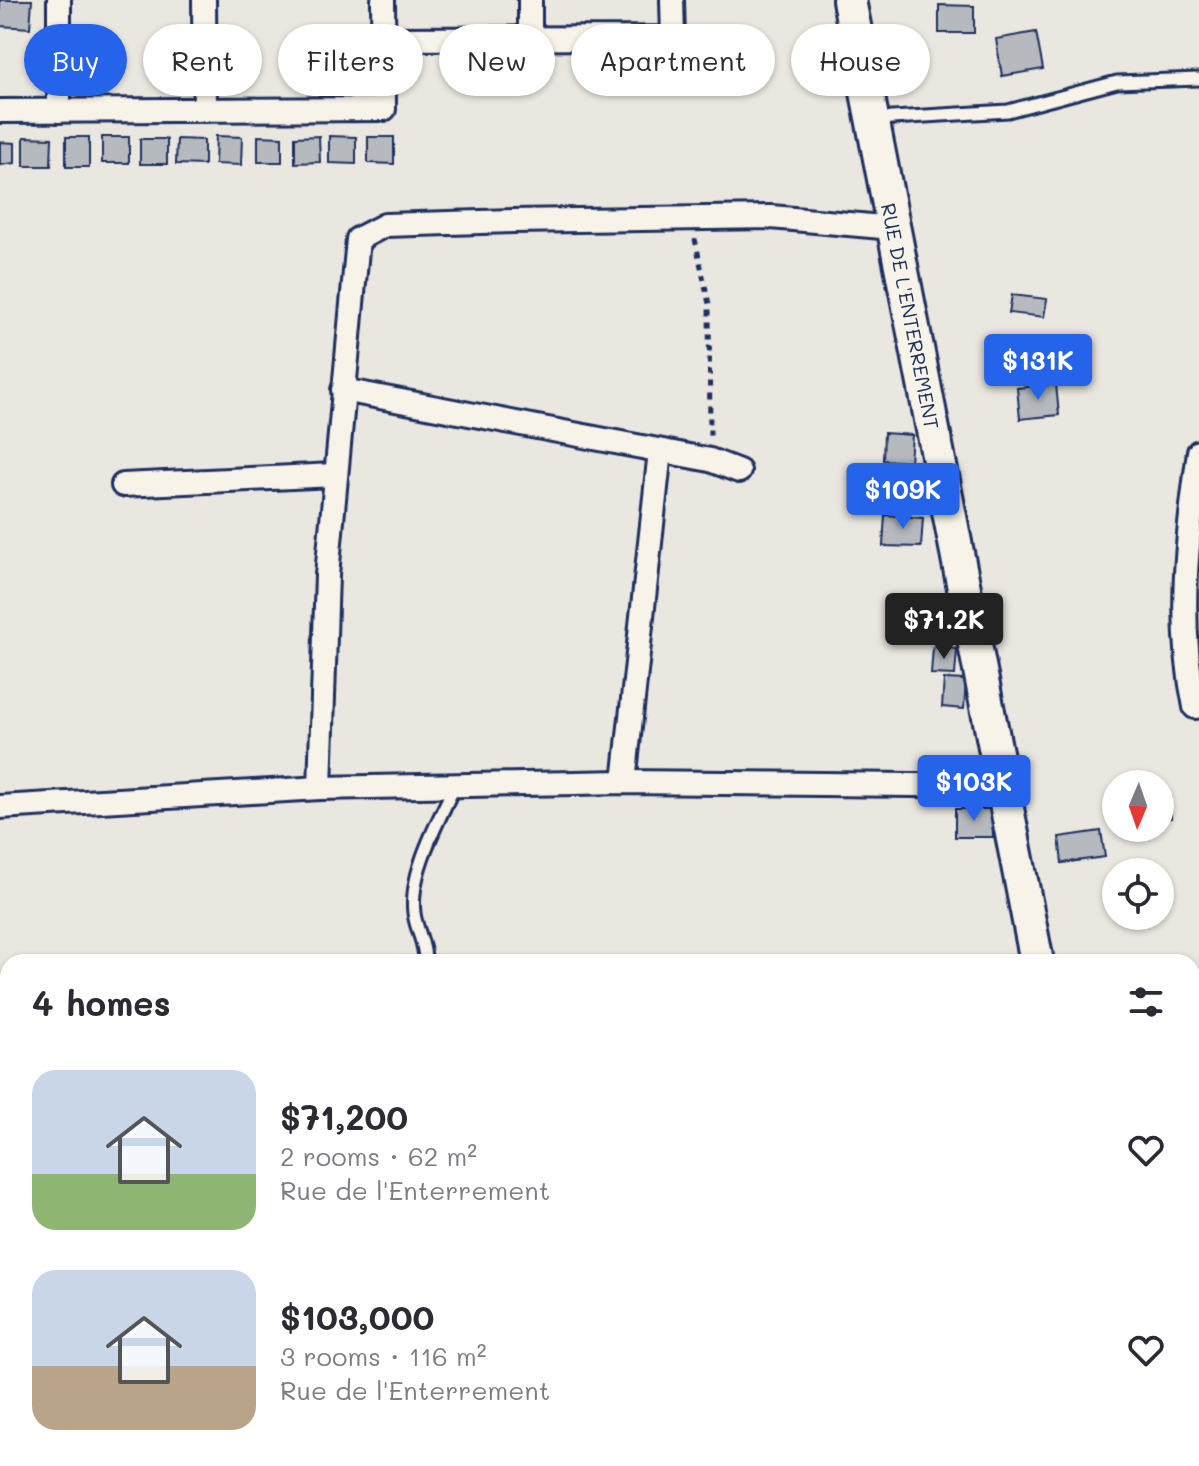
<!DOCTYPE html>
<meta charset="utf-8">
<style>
body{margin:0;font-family:Mali,sans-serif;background:#f2f2f3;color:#2b2b33;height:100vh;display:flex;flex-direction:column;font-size:30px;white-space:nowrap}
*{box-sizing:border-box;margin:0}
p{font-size:26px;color:#7c7c81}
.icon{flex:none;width:44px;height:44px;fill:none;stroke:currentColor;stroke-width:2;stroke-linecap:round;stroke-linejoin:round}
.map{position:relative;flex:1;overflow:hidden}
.drawer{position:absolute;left:0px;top:954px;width:1200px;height:512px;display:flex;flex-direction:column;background:#fff;border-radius:24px 24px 0 0;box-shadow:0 2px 6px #0004}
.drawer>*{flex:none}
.guide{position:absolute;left:24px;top:24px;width:1152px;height:72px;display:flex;gap:16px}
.needle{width:52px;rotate:182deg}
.controls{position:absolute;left:1102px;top:770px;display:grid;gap:16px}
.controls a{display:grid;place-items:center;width:72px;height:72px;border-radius:50%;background:#fff;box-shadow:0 2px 6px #0004;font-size:40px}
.price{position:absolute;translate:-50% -68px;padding:0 18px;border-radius:8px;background:#2563eb;color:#fff;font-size:26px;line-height:52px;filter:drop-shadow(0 2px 4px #0008)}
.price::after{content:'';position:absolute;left:50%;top:48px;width:24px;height:18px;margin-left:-12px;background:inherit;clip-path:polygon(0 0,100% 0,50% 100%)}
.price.selected{background:#222;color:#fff}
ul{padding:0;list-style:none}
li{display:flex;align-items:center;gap:24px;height:200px;padding:0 32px}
li span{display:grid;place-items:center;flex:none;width:224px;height:160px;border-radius:24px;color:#555}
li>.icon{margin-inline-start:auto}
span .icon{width:96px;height:96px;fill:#fffc;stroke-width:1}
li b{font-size:34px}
h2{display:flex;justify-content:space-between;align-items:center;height:96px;padding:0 32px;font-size:34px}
.chip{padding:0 28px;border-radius:36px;background:#fff;box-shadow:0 2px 6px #0004;font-size:28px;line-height:72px}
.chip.selected{background:#2563eb;color:#fff}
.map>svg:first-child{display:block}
.green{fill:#cbcccd;stroke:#737e96;stroke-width:2}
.building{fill:#b6babf;stroke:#1b2f5e;stroke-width:2}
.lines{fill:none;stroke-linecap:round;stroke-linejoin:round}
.lane-casing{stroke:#1b2f5e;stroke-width:17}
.street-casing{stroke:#1b2f5e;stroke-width:28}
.secondary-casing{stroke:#1b2f5e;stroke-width:38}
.path{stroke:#1b2f5e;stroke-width:5;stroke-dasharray:6 6;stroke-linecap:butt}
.lane{stroke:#f7f3e8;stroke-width:11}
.street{stroke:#f7f3e8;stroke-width:22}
.secondary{stroke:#f7f3e8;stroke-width:32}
.labels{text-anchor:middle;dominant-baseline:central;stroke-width:6;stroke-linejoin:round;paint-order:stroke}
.street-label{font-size:20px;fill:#1b2f5e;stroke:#f7f3e8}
</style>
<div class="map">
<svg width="1199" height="1466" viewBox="0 0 1199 1466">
<rect width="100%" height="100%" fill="#eae7e0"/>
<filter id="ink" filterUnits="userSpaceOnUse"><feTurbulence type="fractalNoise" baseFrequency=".0125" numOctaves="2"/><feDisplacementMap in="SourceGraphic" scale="16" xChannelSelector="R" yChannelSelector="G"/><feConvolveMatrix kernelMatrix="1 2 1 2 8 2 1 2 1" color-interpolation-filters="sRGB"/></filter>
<g filter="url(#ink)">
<polygon class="green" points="441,1458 736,1458 736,1466 440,1466"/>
<g class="building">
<polygon points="0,0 32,0 30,28 0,26"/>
<polygon points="939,5 974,6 974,33 939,33"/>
<polygon points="1036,32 1043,69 1002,76 996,39"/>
<polygon points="216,136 242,137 241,165 215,164"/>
<polygon points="258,136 282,137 282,162 258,162"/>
<polygon points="319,136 320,162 295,163 295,137"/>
<polygon points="329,136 356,137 356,164 329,163"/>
<polygon points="24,137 52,138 51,166 24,166"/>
<rect x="66" y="137" width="23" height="30"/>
<rect x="102" y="137" width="27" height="26"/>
<polygon points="368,137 394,137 394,164 368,163"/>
<rect x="140" y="139" width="27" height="25"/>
<polygon points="177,139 204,140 204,165 176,164"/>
<polygon points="0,142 15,143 15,163 0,165"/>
<polygon points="1012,295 1047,299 1044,317 1009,313"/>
<polygon points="1056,384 1059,415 1020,419 1017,388"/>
<polygon points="884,433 912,435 910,462 883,460"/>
<polygon points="885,515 923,518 921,547 883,546"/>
<polygon points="933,647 957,649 955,675 931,674"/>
<polygon points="944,679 966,680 964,709 942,707"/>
<polygon points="1160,797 1170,797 1171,818 1160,818"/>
<polygon points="955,809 992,809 993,837 955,837"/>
<polygon points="1101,831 1105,857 1062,863 1059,837"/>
<rect x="1192" y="1268" width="7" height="32"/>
<polygon points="1199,1367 1199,1426 1193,1427 1192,1368"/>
</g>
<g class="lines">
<defs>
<g id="lane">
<polyline points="876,119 1008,111 1117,82 1199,79"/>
<path d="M 425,962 C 426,944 416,930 414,913 C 409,873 438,822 454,787"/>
<polyline points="341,1466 343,1458"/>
</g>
<g id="street">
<polyline points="59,0 59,111"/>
<polyline points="204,0 205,110"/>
<polyline points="530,0 530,39"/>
<polyline points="383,39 673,38 672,0"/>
<polyline points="0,111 384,109 383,0"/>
<polyline points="343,390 710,460 739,471"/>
<path d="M 1199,452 C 1187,538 1177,621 1195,707 L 1199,706"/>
<polyline points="123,485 335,475"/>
<polyline points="624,782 660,451"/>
<polyline points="320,788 327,575 358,239 385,225 513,221 771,217 893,228"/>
<polyline points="0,807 320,788 624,782 1003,786"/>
<polyline points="0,1149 8,1149"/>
<polyline points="1192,1228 1199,1228"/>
<polyline points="0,1347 0,1376"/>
</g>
<g id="secondary">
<path id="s1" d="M 849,0 L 1037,962"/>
<polyline points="1147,1458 1148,1466"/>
</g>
</defs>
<use href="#lane" class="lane-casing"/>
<use href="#street" class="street-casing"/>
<use href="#secondary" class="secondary-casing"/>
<polyline class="path" points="695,239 709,304 710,439"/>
<use href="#lane" class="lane"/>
<use href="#street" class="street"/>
<use href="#secondary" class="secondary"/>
</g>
</g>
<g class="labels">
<g class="street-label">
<text stroke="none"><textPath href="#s1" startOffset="322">RUE DE L'ENTERREMENT</textPath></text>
</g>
</g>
</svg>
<div class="controls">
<a><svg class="needle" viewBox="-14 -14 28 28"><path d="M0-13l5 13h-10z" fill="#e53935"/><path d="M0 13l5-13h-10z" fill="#7c7c81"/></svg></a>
<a><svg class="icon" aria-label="locate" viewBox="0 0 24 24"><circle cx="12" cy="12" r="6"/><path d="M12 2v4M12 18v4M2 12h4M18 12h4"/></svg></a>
</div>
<b class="price" style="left:1038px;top:402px">$131K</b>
<b class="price" style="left:903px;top:531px">$109K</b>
<b class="price selected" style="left:944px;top:661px">$71.2K</b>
<b class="price" style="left:974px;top:823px">$103K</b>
<div class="guide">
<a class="chip selected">Buy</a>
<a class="chip">Rent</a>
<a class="chip">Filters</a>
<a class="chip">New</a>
<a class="chip">Apartment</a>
<a class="chip">House</a>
</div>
<section class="drawer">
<h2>4 homes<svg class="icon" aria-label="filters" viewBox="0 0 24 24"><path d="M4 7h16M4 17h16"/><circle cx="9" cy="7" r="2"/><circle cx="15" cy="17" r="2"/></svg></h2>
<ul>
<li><span style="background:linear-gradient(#c9d6e8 65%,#8fb573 0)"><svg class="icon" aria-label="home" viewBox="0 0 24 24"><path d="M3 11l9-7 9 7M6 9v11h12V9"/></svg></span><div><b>$71,200</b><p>2 rooms · 62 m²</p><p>Rue de l'Enterrement</p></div><svg class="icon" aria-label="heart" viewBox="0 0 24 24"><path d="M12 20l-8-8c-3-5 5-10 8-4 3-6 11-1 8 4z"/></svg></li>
<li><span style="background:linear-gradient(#c9d6e8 60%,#b9a48a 0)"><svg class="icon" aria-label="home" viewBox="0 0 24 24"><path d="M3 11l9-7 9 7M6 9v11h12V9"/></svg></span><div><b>$103,000</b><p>3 rooms · 116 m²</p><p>Rue de l'Enterrement</p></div><svg class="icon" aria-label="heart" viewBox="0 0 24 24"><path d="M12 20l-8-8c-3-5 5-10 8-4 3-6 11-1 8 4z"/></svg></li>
</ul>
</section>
</div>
